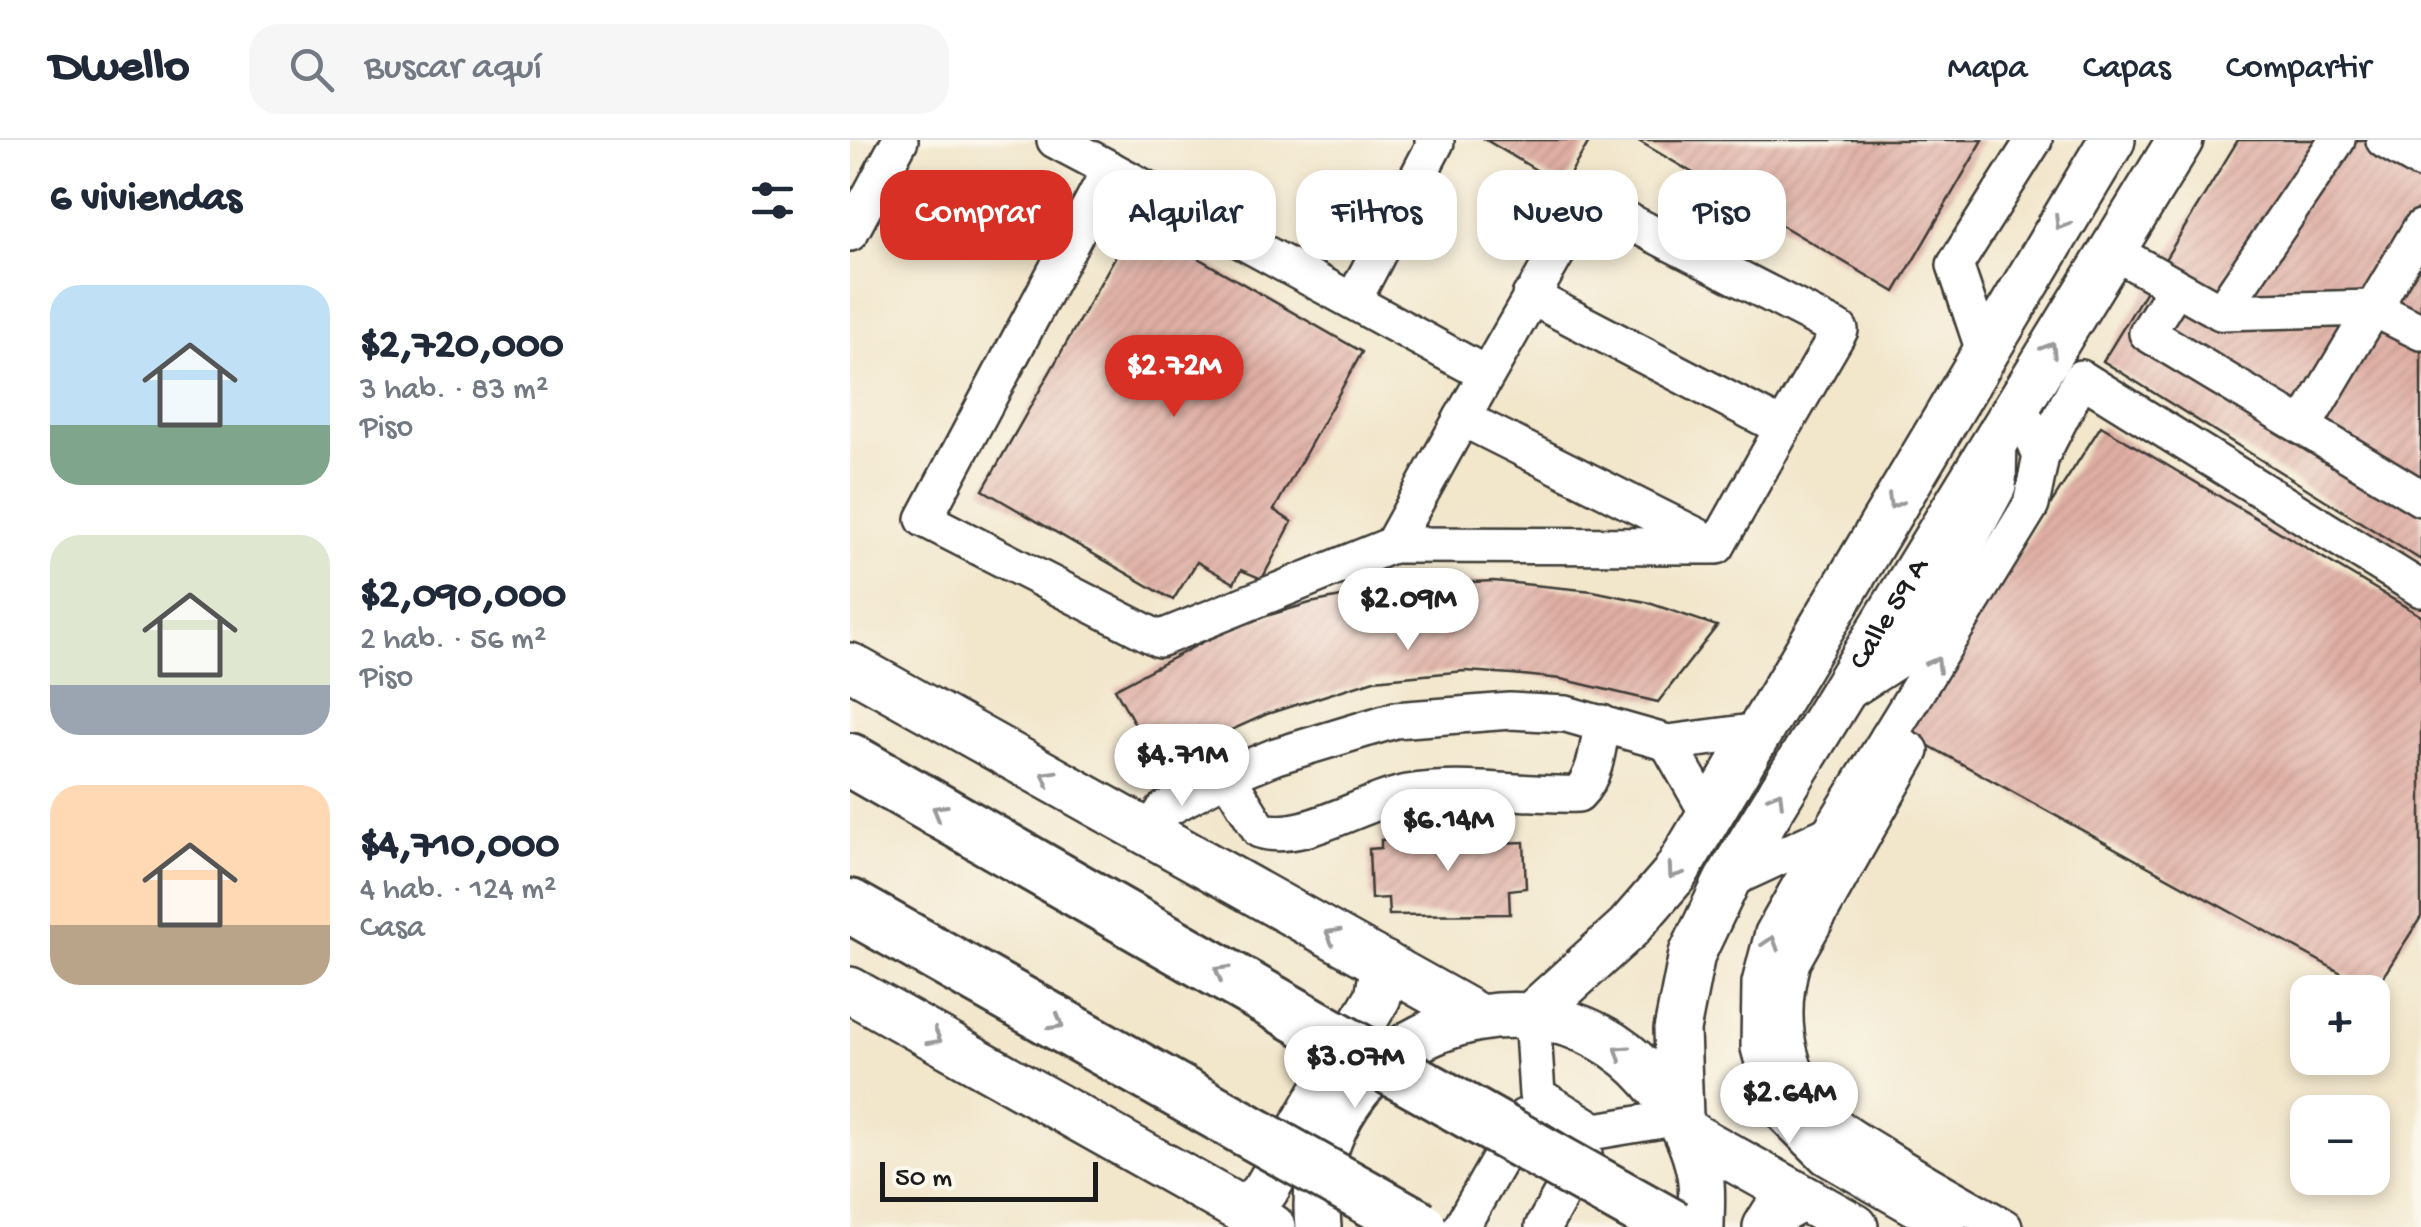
<!DOCTYPE html>
<html lang="es">
<meta charset="utf-8">
<style>
body{margin:0;font-family:"Gochi Hand",sans-serif;background:#f6f6f7;color:#1f2937;height:100vh;display:flex;flex-direction:column;font-size:38px;white-space:nowrap}
*{box-sizing:border-box;margin:0}
p{font-size:32px;color:#747a83}
.icon{flex:none;width:55px;height:55px;fill:none;stroke:currentColor;stroke-width:2;stroke-linecap:round;stroke-linejoin:round}
.map{position:relative;flex:1;overflow:hidden}
.sheet{display:flex;flex-direction:column;background:#fff;width:850px}
.sheet>*{flex:none}
.guide{position:absolute;left:30px;top:30px;width:950px;height:90px;display:flex;gap:20px}
.buttons{position:absolute;left:1440px;top:835px;display:grid;gap:20px}
.buttons a{display:grid;place-items:center;width:100px;height:100px;border-radius:20px;background:#fff;box-shadow:0 5px 15px #0003;font-size:50px}
.scale{position:absolute;left:30px;bottom:25px;width:218px;box-sizing:border-box;padding-left:10px;border:5px solid #1c1c1c;border-top:0;font-size:28px;line-height:35px;white-space:nowrap;color:#1c1c1c;-webkit-text-stroke:8px #fbf7ec;paint-order:stroke}
.price{position:absolute;translate:-50% -85px;padding:0 22px;border-radius:35px;background:#fff;color:#222;font-size:32px;line-height:65px;filter:drop-shadow(0 2px 5px #0008)}
.price::after{content:'';position:absolute;left:50%;top:60px;width:30px;height:22px;margin-left:-15px;background:inherit;clip-path:polygon(0 0,100% 0,50% 100%)}
.price.current{background:#d93025;color:#fff}
ul{padding:0;list-style:none}
li{display:flex;align-items:center;gap:30px;height:250px;padding:0 50px}
li span{display:grid;place-items:center;flex:none;width:280px;height:200px;border-radius:30px;color:#555}
li>.icon{margin-inline-start:auto}
span .icon{width:120px;height:120px;fill:#fffc;stroke-width:1}
li b{font-size:42px}
h2{display:flex;justify-content:space-between;align-items:center;height:120px;padding:0 50px;font-size:42px}
.pill{padding:0 35px;border-radius:30px;background:#fff;box-shadow:0 5px 15px #0003;font-size:35px;line-height:90px}
.pill.current{background:#d93025;color:#fff}
header{display:flex;align-items:center;gap:60px;box-sizing:border-box;height:140px;padding:0 50px;background:#fff;border-bottom:2px solid #e0e1e3}
header strong{font-size:48px}
nav{display:flex;gap:55px;margin-inline-start:auto;font-size:35px}
.search{width:700px;height:90px;background:#f6f6f7;display:flex;align-items:center;gap:25px;box-sizing:border-box;padding:0 35px;border-radius:30px;color:#747a83;font-size:38px}
main{display:flex;flex:1;min-height:0}
.map>svg:first-child{display:block}
.building{fill:url(#building-hatch)}
.lines{fill:none;stroke-linecap:round;stroke-linejoin:round}
.minor-casing{stroke:#3c3a36;stroke-width:40}
.major-casing{stroke:#3c3a36;stroke-width:50}
.highway-casing{stroke:#3c3a36;stroke-width:58}
.minor{stroke:#fff;stroke-width:35}
.major{stroke:#fff;stroke-width:45}
.highway{stroke:#fff;stroke-width:52}
.highway-bridge-casing{stroke:#3c3a36;stroke-width:58;stroke-linecap:butt}
.highway-bridge{stroke:#fff;stroke-width:52}
.oneway{stroke:#999}
.labels{text-anchor:middle;dominant-baseline:central;stroke-width:8;stroke-linejoin:round;paint-order:stroke}
.street-label{font-size:30px;fill:#1c1c1c;stroke:#fbf7ec}
</style>
<header>
<strong>Dwello</strong>
<div class="search"><svg class="icon" aria-label="search" viewBox="0 0 24 24"><circle cx="10" cy="10" r="6"/><path d="M15 15l6 6"/></svg>Buscar aquí</div>
<nav><a>Mapa</a><a>Capas</a><a>Compartir</a></nav>
</header>
<main>
<section class="sheet">
<h2>6 viviendas<svg class="icon" aria-label="filters" viewBox="0 0 24 24"><path d="M4 7h16M4 17h16"/><circle cx="9" cy="7" r="2"/><circle cx="15" cy="17" r="2"/></svg></h2>
<ul>
<li><span style="background:linear-gradient(#bfe0f5 70%,#7fa58c 0)"><svg class="icon" aria-label="home" viewBox="0 0 24 24"><path d="M3 11l9-7 9 7M6 9v11h12V9"/></svg></span><div><b>$2,720,000</b><p>3 hab. · 83 m²</p><p>Piso</p></div></li>
<li><span style="background:linear-gradient(#dfe7d0 75%,#9aa5b1 0)"><svg class="icon" aria-label="home" viewBox="0 0 24 24"><path d="M3 11l9-7 9 7M6 9v11h12V9"/></svg></span><div><b>$2,090,000</b><p>2 hab. · 56 m²</p><p>Piso</p></div></li>
<li><span style="background:linear-gradient(#ffd9b3 70%,#b9a48a 0)"><svg class="icon" aria-label="home" viewBox="0 0 24 24"><path d="M3 11l9-7 9 7M6 9v11h12V9"/></svg></span><div><b>$4,710,000</b><p>4 hab. · 124 m²</p><p>Casa</p></div></li>
</ul>
</section>
<div class="map">
<svg width="1571" height="1087" viewBox="0 0 1571 1087">
<defs>
<pattern id="building-hatch" width="6" height="6" patternUnits="userSpaceOnUse" patternTransform="scale(2.5)"><rect width="6" height="6" fill="#e0afa4"/><path d="M-1 1l2-2M0 6l6-6M5 7l2-2" fill="none" stroke="#c0968d"/></pattern>
</defs>
<rect width="100%" height="100%" fill="#fbf7ec"/>
<filter id="ink" filterUnits="userSpaceOnUse"><feTurbulence type="fractalNoise" baseFrequency=".01" numOctaves="2"/><feDisplacementMap in="SourceGraphic" scale="20" xChannelSelector="R" yChannelSelector="G"/><feConvolveMatrix kernelMatrix="1 2 1 2 8 2 1 2 1" color-interpolation-filters="sRGB"/></filter>
<filter id="wash" filterUnits="userSpaceOnUse"><feTurbulence type="fractalNoise" baseFrequency=".0048" numOctaves="4" result="noise"/><feDisplacementMap in="SourceGraphic" scale="40" xChannelSelector="R" yChannelSelector="G"/><feGaussianBlur stdDeviation="2.25" result="paint"/><feColorMatrix in="noise" values="0 0 0 0 0 0 0 0 0 0 0 0 0 0 0 0 0 1.4 0 .05"/><feComposite in="paint" operator="in"/></filter>
<g filter="url(#wash)">
<rect width="100%" height="100%" fill="#f2e6cb"/>
<g id="blocks">
<g class="building">
<polygon points="636,0 740,0 713,46"/>
<polygon points="787,0 1133,0 1045,152"/>
<polygon points="1388,0 1571,0 1571,420 1253,221"/>
<polygon points="285,82 512,212 424,370 442,382 412,439 391,430 384,443 347,422 323,460 133,350"/>
<polygon points="1251,286 1571,476 1571,777 1524,851 1054,592"/>
<polygon points="644,441 743,451 796,462 867,486 808,562 711,539 662,534 615,531 524,540 417,574 370,595 311,630 265,549 355,501 403,480 460,463 553,445"/>
<polygon points="622,686 647,686 650,703 674,702 676,748 659,750 660,774 539,775 538,758 521,759 519,709 531,708 531,700 621,694"/>
</g>
</g>
</g>
<g filter="url(#ink)">
<use href="#blocks" fill-opacity="0" stroke="#3c3a36" stroke-width="2.5"/>
<g class="lines">
<defs>
<g id="minor">
<polyline points="205,0 260,29 74,379 309,499 542,405 612,278"/>
<polyline points="1534,0 1571,21"/>
<polyline points="260,29 636,234"/>
<polyline points="0,93 50,0"/>
<polyline points="1261,110 1371,172 1523,168 1571,192"/>
<polyline points="1326,147 1297,193 1571,358"/>
<polyline points="680,156 933,288 990,190 737,60 612,278 867,406 933,288"/>
<polyline points="503,161 586,2 583,0"/>
<polyline points="1371,172 1487,0"/>
<polyline points="1134,211 1105,125 1184,0"/>
<polyline points="1453,287 1571,88"/>
<polyline points="1191,316 1231,238 1571,449"/>
<polyline points="542,405 861,406"/>
<polyline points="995,554 1057,514 1148,347 1149,293"/>
<path d="M 1038,598 L 1061,611 L 942,822 C 926,881 936,949 989,988 C 1003,999 1019,1007 1034,1017 C 1073,1042 1114,1064 1154,1087"/>
<polyline points="818,603 859,675"/>
<path d="M 377,636 L 410,690 C 453,704 512,661 558,653 C 615,643 672,656 728,654 C 746,636 748,607 752,583"/>
<polyline points="299,693 314,670 377,636 426,616 545,580 660,571 716,574 818,603 909,591"/>
<polyline points="877,741 979,694"/>
<polyline points="682,875 687,955 746,991 830,977"/>
<polyline points="611,1087 674,977"/>
<polyline points="693,1087 734,1014"/>
<polyline points="1098,1087 976,1017 935,976 918,941 909,908 910,843 923,793 979,694 1181,365 1191,316 1168,261"/>
</g>
<g id="major">
<polyline points="0,526 628,877"/>
<polyline points="0,850 422,1087"/>
<polyline points="682,875 778,788 824,735 1262,0"/>
<path id="s1" d="M 830,977 L 827,890 L 842,814 L 877,741 L 1330,0"/>
<polyline points="837,993 1005,1087"/>
<polyline points="393,1071 415,1051 528,857 534,824"/>
<path d="M 468,1087 C 450,895 696,797 812,952 C 831,977 844,1003 850,1034 C 853,1050 851,1070 851,1087"/>
<polyline points="916,1087 924,1074 952,1058"/>
</g>
<g id="highway">
<polyline points="0,620 456,881"/>
<polyline points="0,766 395,989"/>
</g>
</defs>
<use href="#minor" class="minor-casing"/>
<use href="#major" class="major-casing"/>
<use href="#highway" class="highway-casing"/>
<use href="#minor" class="minor"/>
<use href="#major" class="major"/>
<use href="#highway" class="highway"/>
<defs>
<g id="highway-bridge">
<polyline points="456,881 824,1087"/>
<polyline points="395,989 570,1087"/>
</g>
</defs>
<use href="#highway-bridge" class="highway-bridge-casing"/>
<use href="#highway-bridge" class="highway-bridge"/>
</g>
<defs><path id="oneway-chevron" d="M-2-3.5L2.5 0L-2 3.5" fill="none" stroke-width="1.6" stroke-linecap="round" stroke-linejoin="round" transform="scale(2.5)"/></defs>
<g class="oneway">
<use href="#oneway-chevron" transform="translate(1211 83) rotate(121)"/>
<use href="#oneway-chevron" transform="translate(1200 209) rotate(-58)"/>
<use href="#oneway-chevron" transform="translate(1044 362) rotate(121)"/>
<use href="#oneway-chevron" transform="translate(1085 524) rotate(-59)"/>
<use href="#oneway-chevron" transform="translate(198 637) rotate(-151)"/>
<use href="#oneway-chevron" transform="translate(927 658) rotate(-59)"/>
<use href="#oneway-chevron" transform="translate(89 671) rotate(-150)"/>
<use href="#oneway-chevron" transform="translate(824 732) rotate(125)"/>
<use href="#oneway-chevron" transform="translate(482 795) rotate(-151)"/>
<use href="#oneway-chevron" transform="translate(921 803) rotate(-72)"/>
<use href="#oneway-chevron" transform="translate(371 832) rotate(-150)"/>
<use href="#oneway-chevron" transform="translate(207 883) rotate(29)"/>
<use href="#oneway-chevron" transform="translate(85 898) rotate(29)"/>
<use href="#oneway-chevron" transform="translate(771 912) rotate(-146)"/>
</g>
</g>
<g class="labels">
<g class="street-label">
<text stroke="none"><textPath href="#s1" startOffset="558">Calle 59 A</textPath></text>
</g>
</g>
</svg>
<div class="buttons">
<a>+</a>
<a>−</a>
</div>
<div class="scale">50 m</div>
<b class="price current" style="left:324px;top:280px">$2.72M</b>
<b class="price" style="left:558px;top:513px">$2.09M</b>
<b class="price" style="left:332px;top:669px">$4.71M</b>
<b class="price" style="left:598px;top:734px">$6.14M</b>
<b class="price" style="left:505px;top:971px">$3.07M</b>
<b class="price" style="left:939px;top:1007px">$2.64M</b>
<div class="guide">
<a class="pill current">Comprar</a>
<a class="pill">Alquilar</a>
<a class="pill">Filtros</a>
<a class="pill">Nuevo</a>
<a class="pill">Piso</a>
</div>
</div>
</main>
